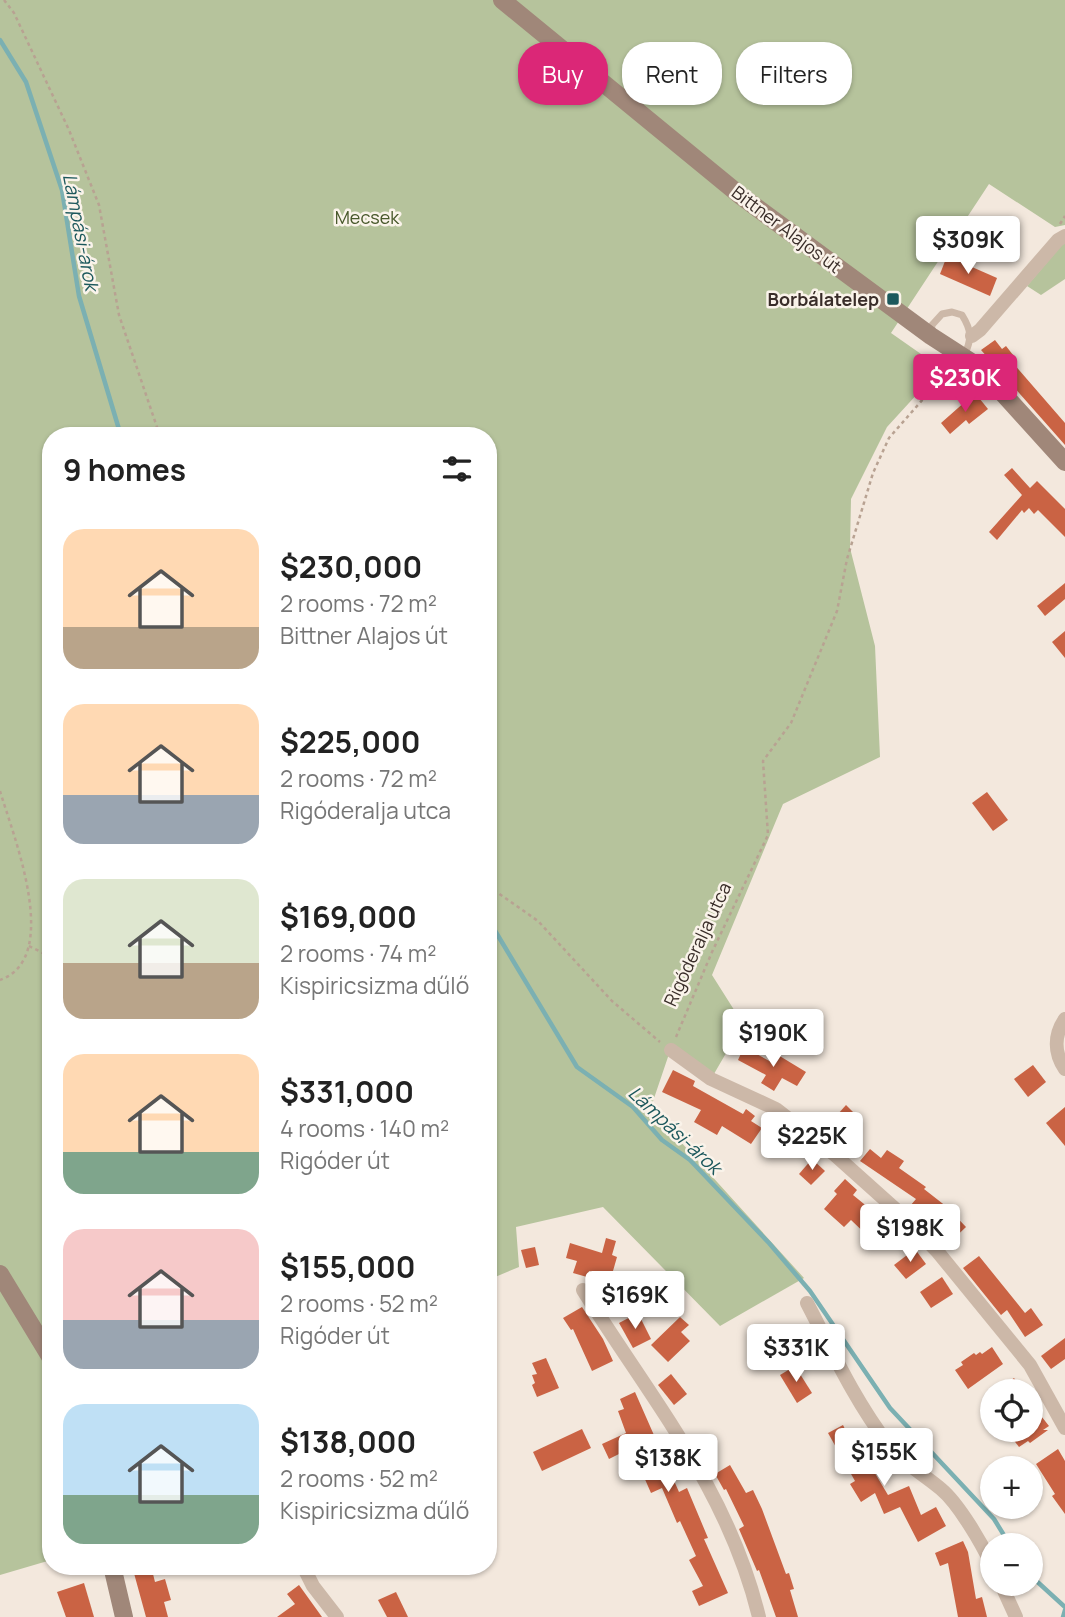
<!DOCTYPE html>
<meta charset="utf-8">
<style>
body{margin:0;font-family:Manrope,sans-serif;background:#f6f6f6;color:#222;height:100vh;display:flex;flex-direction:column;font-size:26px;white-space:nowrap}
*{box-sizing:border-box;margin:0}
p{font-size:23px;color:#767676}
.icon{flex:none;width:38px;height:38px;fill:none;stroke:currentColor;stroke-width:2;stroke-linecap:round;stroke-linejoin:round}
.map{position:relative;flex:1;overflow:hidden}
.panel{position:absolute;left:42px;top:427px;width:455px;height:1148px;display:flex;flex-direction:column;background:#fff;border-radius:28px;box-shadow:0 2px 5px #0004}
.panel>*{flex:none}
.banner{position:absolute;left:518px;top:42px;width:441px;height:63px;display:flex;gap:14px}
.buttons{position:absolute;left:980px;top:1379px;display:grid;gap:14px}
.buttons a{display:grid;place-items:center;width:63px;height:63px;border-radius:50%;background:#fff;box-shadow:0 2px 5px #0004;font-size:35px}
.price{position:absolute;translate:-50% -60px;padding:0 16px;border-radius:7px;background:#fff;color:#222;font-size:23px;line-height:46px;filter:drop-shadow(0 2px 4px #0008)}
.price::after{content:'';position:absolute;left:50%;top:42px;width:21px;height:16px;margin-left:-10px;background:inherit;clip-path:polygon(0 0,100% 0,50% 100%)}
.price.selected{background:#db2777;color:#fff}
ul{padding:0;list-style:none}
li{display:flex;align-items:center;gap:21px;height:175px;padding:0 21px}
li span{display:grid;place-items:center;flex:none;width:196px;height:140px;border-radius:21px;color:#555}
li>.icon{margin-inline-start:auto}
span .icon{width:84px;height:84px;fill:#fffc;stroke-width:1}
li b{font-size:30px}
h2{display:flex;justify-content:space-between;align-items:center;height:84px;padding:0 21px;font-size:30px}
.chip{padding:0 24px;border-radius:28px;background:#fff;box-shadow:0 2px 5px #0004;font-size:24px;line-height:63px}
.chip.selected{background:#db2777;color:#fff}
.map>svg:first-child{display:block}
.green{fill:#b6c39c}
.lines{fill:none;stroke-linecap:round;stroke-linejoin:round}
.stream{stroke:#7bb0b2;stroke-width:4.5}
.building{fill:#ca6344}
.path{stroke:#b8a292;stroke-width:2.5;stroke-dasharray:3.5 3.5;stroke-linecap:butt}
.lane{stroke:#ccb8a8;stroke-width:7}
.street{stroke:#ccb8a8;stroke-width:14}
.secondary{stroke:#a08779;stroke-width:18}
.poi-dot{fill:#1c585c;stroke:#faf3ea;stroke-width:2.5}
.labels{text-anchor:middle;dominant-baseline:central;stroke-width:5;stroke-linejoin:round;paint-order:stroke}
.park-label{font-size:18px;fill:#48582b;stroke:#faf3ea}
.street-label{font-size:18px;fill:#392d29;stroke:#faf3ea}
.poi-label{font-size:18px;font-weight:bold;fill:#392d29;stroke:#faf3ea;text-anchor:end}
.water-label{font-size:19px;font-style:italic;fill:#1c585c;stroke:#faf3ea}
</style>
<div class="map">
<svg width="1065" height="1617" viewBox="0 0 1065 1617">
<rect width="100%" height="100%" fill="#f3e8dd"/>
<g class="green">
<polygon points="0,0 1065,0 1065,225 1055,227 989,184 891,333 941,368 887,427 851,499 850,548 875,646 880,757 783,804 712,975 743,1024 711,1079 670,1051 648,1116 679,1140 804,1278 720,1326 603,1207 516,1227 519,1267 488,1280 488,436 51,436 51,1560 0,1575"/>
<polygon points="1065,241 1065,279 1041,295 1027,286"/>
</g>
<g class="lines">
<g class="stream">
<polyline points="0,40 26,82 62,190 79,296 121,436"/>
<polyline points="488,925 494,929 577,1067 633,1107 662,1140 690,1160 769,1243 810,1291 890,1408 994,1519 1010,1545"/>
<polyline points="1031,1576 1065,1607"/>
<polyline points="1063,1617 1065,1610"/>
</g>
</g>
<g class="building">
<polygon points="947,256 997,278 990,296 940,274"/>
<polygon points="995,340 1002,349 1006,346 1017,360 1013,363 1065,423 1065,445 981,350"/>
<polygon points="975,393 988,409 969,424 966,420 950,434 941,423"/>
<polygon points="1012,468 1030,488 1037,481 1065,509 1065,537 1038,510 1034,514 1029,508 1024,513 1022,510 997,540 989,532 1022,495 1004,475"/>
<polygon points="1065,583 1065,599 1045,616 1037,606"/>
<polygon points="1065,631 1065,658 1052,642"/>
<polygon points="987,792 1008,820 993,831 972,803"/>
<polygon points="744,1047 773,1063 778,1055 806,1072 797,1086 782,1078 774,1091 761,1083 766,1075 738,1060"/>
<polygon points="1033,1065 1046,1082 1028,1097 1014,1079"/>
<polygon points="673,1070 695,1081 693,1086 743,1114 746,1109 755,1116 751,1121 762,1128 751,1144 722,1126 717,1135 694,1122 701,1110 662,1092"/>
<polygon points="846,1105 857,1116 841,1133 830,1123"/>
<polygon points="1065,1107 1065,1146 1046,1123"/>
<polygon points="782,1133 796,1144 785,1158 771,1148"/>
<polygon points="870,1149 881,1158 887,1150 904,1161 899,1168 926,1187 924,1189 947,1207 966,1227 946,1246 931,1230 935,1226 910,1206 916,1199 860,1161"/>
<polygon points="812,1159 825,1171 811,1185 799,1174"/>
<polygon points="845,1179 857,1190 853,1195 891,1226 875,1243 851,1220 844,1227 824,1209 837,1194 834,1191"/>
<polygon points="606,1238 616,1241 612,1255 617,1257 611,1278 589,1271 587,1277 573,1273 577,1261 566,1258 570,1243 602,1253"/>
<polygon points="535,1247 539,1265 526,1268 521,1250"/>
<polygon points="915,1249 926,1264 906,1279 894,1265"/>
<polygon points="979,1256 1025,1313 1031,1308 1043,1325 1025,1337 1007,1310 1001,1315 963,1268"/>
<polygon points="942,1277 953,1294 931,1308 920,1292"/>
<polygon points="619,1278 635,1290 623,1306 607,1294"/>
<polygon points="582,1307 603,1339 613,1361 592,1371 573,1329 571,1330 563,1318"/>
<polygon points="638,1313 651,1339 633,1348 619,1323"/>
<polygon points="680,1317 689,1325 681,1332 690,1341 668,1362 651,1345"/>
<polygon points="1065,1338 1065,1359 1051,1369 1041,1356"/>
<polygon points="992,1347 1003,1364 968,1389 955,1370 963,1365 961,1362 974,1353 976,1355 980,1352 982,1354"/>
<polygon points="546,1358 559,1388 537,1397 532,1385 535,1383 532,1375 537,1374 532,1363"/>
<polygon points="795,1366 812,1393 797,1403 780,1375"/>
<polygon points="671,1374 687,1394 674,1405 658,1385"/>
<polygon points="1014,1378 1024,1391 997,1391"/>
<polygon points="635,1392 679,1492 687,1488 708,1538 704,1539 728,1593 699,1606 692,1591 703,1586 689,1560 696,1556 680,1521 677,1523 662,1488 651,1493 640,1468 646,1465 637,1445 609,1459 602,1444 626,1433 618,1411 624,1409 620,1399"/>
<polygon points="1038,1412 1049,1426 1043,1430 1048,1430 1030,1443 1028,1441 1019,1447 1009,1434 1014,1430 1031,1430 1031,1418"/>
<polygon points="843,1425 848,1435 853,1432 860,1446 856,1448 869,1473 873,1470 888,1495 909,1486 921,1515 936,1507 946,1526 918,1542 900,1507 884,1514 875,1493 861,1502 850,1484 855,1481 828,1433"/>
<polygon points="582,1429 591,1448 542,1471 533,1452"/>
<polygon points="1058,1449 1065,1461 1065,1514 1052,1496 1055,1494 1036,1464"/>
<polygon points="730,1465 746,1493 753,1490 762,1509 786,1574 789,1573 794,1589 790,1590 798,1617 776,1617 759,1570 757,1571 739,1529 744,1526 726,1489 724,1490 715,1474"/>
<polygon points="963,1541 968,1552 976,1599 982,1597 987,1617 958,1617 948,1563 940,1566 935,1553"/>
<polygon points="132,1566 151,1566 155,1582 165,1579 171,1600 164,1602 168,1617 146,1617"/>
<polygon points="84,1583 94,1617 66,1617 57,1592"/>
<polygon points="299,1585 322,1617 277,1617 295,1604 287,1594"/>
<polygon points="396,1592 408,1617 387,1617 378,1600"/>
</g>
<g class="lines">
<g class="path">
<polyline points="4,0 14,13 69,130 99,205 119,315 160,436"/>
<polyline points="1060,224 1065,216"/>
<path d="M 0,791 C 13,835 63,958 0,980"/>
<polyline points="488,886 538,921 612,1001 660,1042"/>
<polyline points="29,946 51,957"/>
<polyline points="676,1037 712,952 768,835 763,761 791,723 837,611 847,559 873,473 889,438 952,366"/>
</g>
<path class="lane" d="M 931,334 L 932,325 L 942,314 L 952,312 L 962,315 C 972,331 972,339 964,356"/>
<g class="street">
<polyline points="972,336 980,330 1058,240 1065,236"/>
<path d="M 1065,1019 C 1054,1035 1054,1053 1065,1069"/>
<polyline points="671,1050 711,1079 776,1109 835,1155 902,1215 937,1251 1030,1365 1065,1428"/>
<path d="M 583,1290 C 651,1399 728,1489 759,1617"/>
<path d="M 807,1303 C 832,1351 855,1401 888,1444 C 904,1464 922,1473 941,1489 C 959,1504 982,1544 992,1565"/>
<polyline points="303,1566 313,1586 337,1617"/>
<polyline points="1001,1584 1016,1617"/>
</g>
<g class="secondary">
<polyline points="502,0 741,196 931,336 979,367 1065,462"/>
<polyline points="0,1274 51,1358"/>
<polyline points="112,1566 124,1617"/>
</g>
</g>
<rect class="poi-dot" x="886" y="292" width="14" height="14" rx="3.5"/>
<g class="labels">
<g class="park-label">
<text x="367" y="217">Mecsek</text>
</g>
<g class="street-label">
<text transform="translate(787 229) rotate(37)">Bittner Alajos út</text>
<text transform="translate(697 944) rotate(-65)">Rigóderalja utca</text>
</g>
<g class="poi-label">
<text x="879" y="299">Borbálatelep</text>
</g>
<g class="water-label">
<text transform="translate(81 232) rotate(79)">Lámpási-árok</text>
<text transform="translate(675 1130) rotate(43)">Lámpási-árok</text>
</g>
</g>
</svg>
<div class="buttons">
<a><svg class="icon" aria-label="locate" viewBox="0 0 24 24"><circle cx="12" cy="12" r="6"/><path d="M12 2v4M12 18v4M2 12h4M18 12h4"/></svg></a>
<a>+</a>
<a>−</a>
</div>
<b class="price" style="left:968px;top:276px">$309K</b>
<b class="price selected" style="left:965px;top:414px">$230K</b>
<b class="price" style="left:773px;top:1069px">$190K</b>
<b class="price" style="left:812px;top:1172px">$225K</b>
<b class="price" style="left:910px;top:1264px">$198K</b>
<b class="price" style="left:635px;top:1331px">$169K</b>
<b class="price" style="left:796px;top:1384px">$331K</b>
<b class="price" style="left:884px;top:1488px">$155K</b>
<b class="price" style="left:668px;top:1494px">$138K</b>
<div class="banner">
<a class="chip selected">Buy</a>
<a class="chip">Rent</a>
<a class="chip">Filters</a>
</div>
<section class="panel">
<h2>9 homes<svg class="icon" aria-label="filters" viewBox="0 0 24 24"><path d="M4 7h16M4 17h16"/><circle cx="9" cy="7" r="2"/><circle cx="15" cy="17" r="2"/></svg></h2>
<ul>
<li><span style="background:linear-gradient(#ffd9b3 70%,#b9a48a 0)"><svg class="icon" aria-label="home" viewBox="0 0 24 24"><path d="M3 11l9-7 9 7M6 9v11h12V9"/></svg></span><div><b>$230,000</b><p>2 rooms · 72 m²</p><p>Bittner Alajos út</p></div></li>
<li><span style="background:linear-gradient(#ffd9b3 65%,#9aa5b1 0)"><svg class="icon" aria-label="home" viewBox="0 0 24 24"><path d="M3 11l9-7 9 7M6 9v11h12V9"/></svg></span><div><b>$225,000</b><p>2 rooms · 72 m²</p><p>Rigóderalja utca</p></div></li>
<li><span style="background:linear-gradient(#dfe7d0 60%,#b9a48a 0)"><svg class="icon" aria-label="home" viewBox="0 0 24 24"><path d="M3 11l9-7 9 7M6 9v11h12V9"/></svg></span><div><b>$169,000</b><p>2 rooms · 74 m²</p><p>Kispiricsizma dűlő</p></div></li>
<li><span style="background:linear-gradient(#ffd9b3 70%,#7fa58c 0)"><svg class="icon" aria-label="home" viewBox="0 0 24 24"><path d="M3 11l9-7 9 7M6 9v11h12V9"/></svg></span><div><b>$331,000</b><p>4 rooms · 140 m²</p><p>Rigóder út</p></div></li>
<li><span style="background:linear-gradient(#f6c9c9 65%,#9aa5b1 0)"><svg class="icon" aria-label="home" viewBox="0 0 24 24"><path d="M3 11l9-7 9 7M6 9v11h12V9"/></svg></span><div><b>$155,000</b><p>2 rooms · 52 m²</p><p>Rigóder út</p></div></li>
<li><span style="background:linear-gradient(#bfe0f5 65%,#7fa58c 0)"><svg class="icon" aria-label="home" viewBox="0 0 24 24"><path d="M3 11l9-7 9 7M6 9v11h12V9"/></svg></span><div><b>$138,000</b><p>2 rooms · 52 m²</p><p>Kispiricsizma dűlő</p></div></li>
</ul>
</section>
</div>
